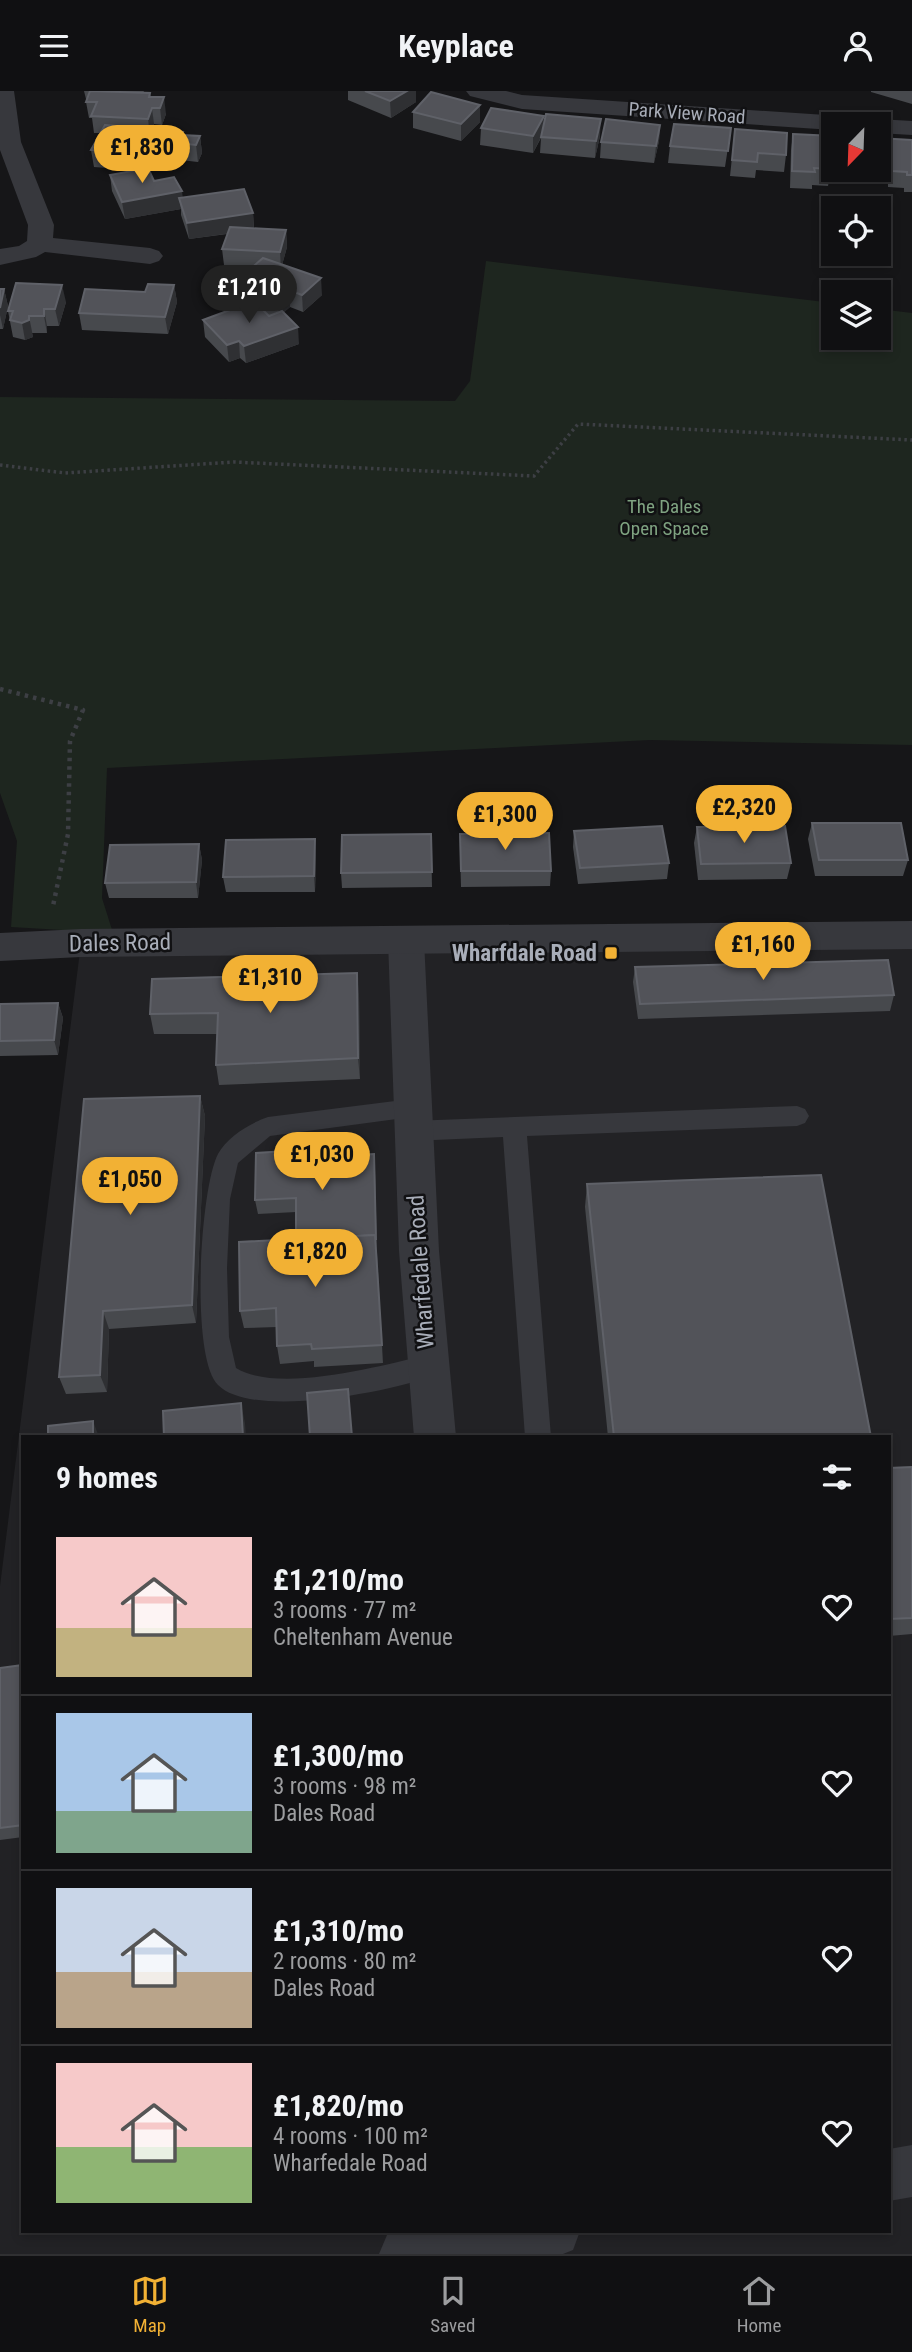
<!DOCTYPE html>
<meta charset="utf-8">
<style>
body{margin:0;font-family:"Roboto Condensed",sans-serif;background:#19191b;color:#f1f3f6;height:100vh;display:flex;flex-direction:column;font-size:26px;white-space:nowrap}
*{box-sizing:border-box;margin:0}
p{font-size:23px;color:#9c9d9f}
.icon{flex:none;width:38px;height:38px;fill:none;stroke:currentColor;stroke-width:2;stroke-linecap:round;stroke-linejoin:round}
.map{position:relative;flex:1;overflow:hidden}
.details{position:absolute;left:21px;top:1344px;width:870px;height:798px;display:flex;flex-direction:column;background:#101012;border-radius:0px;box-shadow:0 4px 10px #0003,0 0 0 2px #303032}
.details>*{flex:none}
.needle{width:46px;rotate:203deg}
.buttons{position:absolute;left:821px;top:21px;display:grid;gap:14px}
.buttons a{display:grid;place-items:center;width:70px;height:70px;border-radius:0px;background:#101012;box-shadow:0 4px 10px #0003,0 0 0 2px #303032;font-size:35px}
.price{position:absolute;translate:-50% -60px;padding:0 16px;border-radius:24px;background:#f2b134;color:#111;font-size:23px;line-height:46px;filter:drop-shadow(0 2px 4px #0008)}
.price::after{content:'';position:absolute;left:50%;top:42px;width:21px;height:16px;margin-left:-10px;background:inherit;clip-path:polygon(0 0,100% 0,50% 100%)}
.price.selected{background:#222;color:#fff}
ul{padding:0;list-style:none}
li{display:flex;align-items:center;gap:21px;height:175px;padding:0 35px}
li+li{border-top:2px solid #303032}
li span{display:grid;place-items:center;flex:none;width:196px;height:140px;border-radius:0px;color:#555}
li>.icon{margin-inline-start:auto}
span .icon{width:84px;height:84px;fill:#fffc;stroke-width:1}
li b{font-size:30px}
h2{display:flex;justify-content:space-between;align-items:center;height:84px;padding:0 35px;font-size:30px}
header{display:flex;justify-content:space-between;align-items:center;height:91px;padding:0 35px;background:#101012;font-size:32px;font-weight:700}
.tabs{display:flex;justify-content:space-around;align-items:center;height:98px;border-top:2px solid #303032;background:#101012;font-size:19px;color:#9c9d9f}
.tabs a{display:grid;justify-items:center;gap:4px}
.tabs .selected{color:#f2b134}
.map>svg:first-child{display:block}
.built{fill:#222225;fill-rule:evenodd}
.green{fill:#1e261f}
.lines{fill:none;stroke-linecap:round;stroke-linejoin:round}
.path-far1{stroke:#3d3f44;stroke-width:3.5;stroke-dasharray:2.5 3.5;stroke-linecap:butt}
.path{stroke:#3d3f44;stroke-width:4.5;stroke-dasharray:3.5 5;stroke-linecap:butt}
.service{fill:#37383d;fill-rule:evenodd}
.minor{fill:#37383d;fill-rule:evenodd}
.tertiary{fill:#37383d;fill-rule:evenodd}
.wall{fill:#47494d}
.shaded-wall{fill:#2f3033}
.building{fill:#525359;stroke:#5f6168;stroke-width:2}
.poi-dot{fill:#f2b134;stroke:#111113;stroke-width:2.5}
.labels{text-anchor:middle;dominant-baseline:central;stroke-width:5;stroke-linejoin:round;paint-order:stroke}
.far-street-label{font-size:19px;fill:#a8adb8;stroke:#111113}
.far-park-label{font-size:19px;fill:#7fa381;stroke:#111113}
.street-label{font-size:23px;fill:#a8adb8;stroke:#111113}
.poi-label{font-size:23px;font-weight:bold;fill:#a8adb8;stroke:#111113;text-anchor:end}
</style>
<header><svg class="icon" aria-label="menu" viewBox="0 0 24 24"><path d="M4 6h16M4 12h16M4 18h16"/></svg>Keyplace<svg class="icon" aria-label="person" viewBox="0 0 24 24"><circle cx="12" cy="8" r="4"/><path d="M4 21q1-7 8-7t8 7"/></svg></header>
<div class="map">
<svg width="912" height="2163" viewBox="0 0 912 2163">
<rect width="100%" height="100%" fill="#161618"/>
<path class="built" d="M 912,844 L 912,2163 L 0,2163 L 0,1495 L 81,852 ZM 23,1346 L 889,1346 L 889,2140 L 23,2140 Z"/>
<polygon class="green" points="486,170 833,212 833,247 878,247 879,218 912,222 912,654 650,649 107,677 102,807 113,842 11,836 17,750 0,702 0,306 455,310 470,290"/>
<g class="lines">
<polyline class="path-far1" points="0,374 65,382 234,371 534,385 578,333 912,349"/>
<polyline class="path" points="0,598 83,619 70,650 68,743 53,815"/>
<g class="service">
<path d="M 411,1008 L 419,1011 L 423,1018 L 419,1025 L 270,1045 L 238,1072 L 230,1108 L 227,1177 L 229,1246 L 236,1277 C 278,1303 380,1275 427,1264 L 436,1268 L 440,1276 L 436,1284 C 393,1300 253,1329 218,1294 C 190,1267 200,1097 218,1063 C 227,1046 250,1032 268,1026 Z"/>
<polygon points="797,1015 805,1018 809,1025 805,1032 797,1035 527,1045 551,1346 525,1346 503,1046 411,1050 402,1047 399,1040 402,1033 411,1030"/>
</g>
<g class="minor">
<polygon points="0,0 14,0 21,51 54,134 53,147 150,157 159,160 163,165 159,170 150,173 45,161 36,166 0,174 0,158 19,155 27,150 28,134 0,59"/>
<polygon points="466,0 506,0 522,4 856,26 864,28 868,33 878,28 912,30 912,44 878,42 878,33 833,33 833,39 522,18 470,5"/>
<polygon points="406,835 418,839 424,849 439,1160 456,1346 414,1346 399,1160 388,849 394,839"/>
<polygon points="912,2054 912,2106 889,2110 889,2058"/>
<polygon points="396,2140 580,2140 573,2159 563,2163 379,2163 387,2144"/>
</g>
<polygon class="tertiary" points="912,830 912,858 81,866 0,870 0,842 81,838"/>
</g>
<g class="wall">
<polygon points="84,0 144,0 143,2 150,2 151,6 166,23 162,34 154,33 153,38 183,41 184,44 200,45 202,62 198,71 180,69 179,72 145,69 140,78 154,90 182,107 253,122 254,137 286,139 287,156 282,174 322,204 303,221 290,216 284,221 299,253 246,272 240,267 229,271 205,246 203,229 245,214 225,206 223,189 248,180 253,176 224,174 222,158 227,143 189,148 181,124 181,118 125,128 112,100 110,84 133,79 94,76 91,59 100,42 94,42 92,27 89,27 86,11 87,8 86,8"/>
<polygon points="348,0 416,0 416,11 391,27 348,9"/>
<polygon points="871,0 912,0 912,13 871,1"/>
<polygon points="413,21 480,31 461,50 413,37"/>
<polygon points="544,32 600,45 595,67 540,62 541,47 533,62 480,54 481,37"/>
<polygon points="660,34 659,50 654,72 600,67 601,51"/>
<polygon points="731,37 725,76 668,72 670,55"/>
<polygon points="735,38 786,64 784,81 756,79 755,87 730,85"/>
<polygon points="793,43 833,45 833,79 856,79 855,86 830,84 828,95 812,94 812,98 790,97 791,59"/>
<polygon points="878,47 912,49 912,101 904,101 904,97 888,96 888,89 875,88 874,79 878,79"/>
<polygon points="174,194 177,211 168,243 82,239 79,222 145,201"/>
<polygon points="0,198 4,198 8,215 3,238 0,238"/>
<polygon points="66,211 59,235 47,235 47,242 32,242 33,246 25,249 13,246 8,220"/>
<polygon points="812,732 908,769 903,785 815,785 808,748"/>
<polygon points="697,736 791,772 787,788 698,789 694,752"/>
<polygon points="574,740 669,772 667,788 578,793 573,756"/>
<polygon points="431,743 432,796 342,797 341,782"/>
<polygon points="199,753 202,769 198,807 109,807 105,792"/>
<polygon points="460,759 551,780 550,795 461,796"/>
<polygon points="316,764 315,801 226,801 223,786"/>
<polygon points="635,876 894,904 890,920 638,928 633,891"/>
<polygon points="359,903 360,988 219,994 216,974 217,943 154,943 150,923"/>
<polygon points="58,912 63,927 58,964 0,965 0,913"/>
<polygon points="200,1005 205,1025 196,1232 109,1238 107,1301 66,1303 59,1286"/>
<polygon points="290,1067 375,1078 377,1162 383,1272 314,1276 314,1270 280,1273 277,1255 277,1236 244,1237 240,1220 296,1148 296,1121 258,1123 255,1109"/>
<polygon points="587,1093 871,1346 608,1346 585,1116"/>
<polygon points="912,1376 912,1543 889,1545 889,1377"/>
<polygon points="23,1574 23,1746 0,1749 0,1577"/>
</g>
<g class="shaded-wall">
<polygon points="407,0 416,0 416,11 391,27 390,10"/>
<polygon points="150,2 154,33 150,45 148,28 149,6"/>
<polygon points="164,6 166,23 162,34 160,17"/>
<polygon points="480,14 480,31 461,50 461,33"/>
<polygon points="544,25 543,42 533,62 533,45"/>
<polygon points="601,28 600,45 595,67 596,50"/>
<polygon points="660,34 659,50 654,72 656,55"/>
<polygon points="200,45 202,62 198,71 196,54"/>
<polygon points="143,52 145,69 139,80 137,63"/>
<polygon points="178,52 180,69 179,72 177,55"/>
<polygon points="182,100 184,117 179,107 181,118 125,128 122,111"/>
<polygon points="253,122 254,139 189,148 187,132"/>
<polygon points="286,139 287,156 281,178 280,161"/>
<polygon points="321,187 322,204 303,221 302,204"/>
<polygon points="62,194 66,211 59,235 55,218"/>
<polygon points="174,194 177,211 168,243 165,226"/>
<polygon points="4,198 8,215 3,238 0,224 0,217"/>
<polygon points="289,199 290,216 279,226 278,209"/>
<polygon points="44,218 47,235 47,242 44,225"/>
<polygon points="29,225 33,246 25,249 22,232"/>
<polygon points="298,236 299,253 246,272 244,255"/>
<polygon points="239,250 240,267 229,271 227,254"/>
<polygon points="315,748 316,764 315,801 314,785"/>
<polygon points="199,753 202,769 198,807 196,791"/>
<polygon points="357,882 359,903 360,988 358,967"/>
<polygon points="58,912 63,927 58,964 54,949"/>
<polygon points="200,1005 205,1025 196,1232 192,1214"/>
<polygon points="374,1063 377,1162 383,1272 375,1144"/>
<polygon points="103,1220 109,1238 107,1301 100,1284"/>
<polygon points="241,1312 245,1332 246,1346 243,1346"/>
<polygon points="93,1330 99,1346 93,1346"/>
</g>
<g class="building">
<polygon points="90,0 150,2 149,6 164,6 160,17 152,17 148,28 91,25 97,11 86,11"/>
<polygon points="365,0 407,0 390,10"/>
<polygon points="431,1 480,14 461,33 413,21"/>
<polygon points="491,17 544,25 533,45 481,37"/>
<polygon points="546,23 601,28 596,50 541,46"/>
<polygon points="606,28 660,34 656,55 601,51"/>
<polygon points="674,33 731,37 728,60 670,55"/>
<polygon points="105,34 183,41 182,44 200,45 196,54 178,52 177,55 143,52 137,63 91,59"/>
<polygon points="735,38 787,42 786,64 758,62 757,71 732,69"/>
<polygon points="793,43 833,45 833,67 831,67 831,78 814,77 815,81 792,80"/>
<polygon points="878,47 912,49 912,84 907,84 907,81 892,80 892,72 878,71"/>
<polygon points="148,77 154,90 174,86 182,100 122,111 110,84"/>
<polygon points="244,98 253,122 187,132 179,107"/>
<polygon points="230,136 286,139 280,161 222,158"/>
<polygon points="263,167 321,187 302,204 289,199 278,209 223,189 238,177 248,180"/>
<polygon points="16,192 62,194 55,218 44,218 44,225 29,225 29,229 22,232 10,229 13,220 8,220"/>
<polygon points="148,193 174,194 165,226 79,222 85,198 145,201"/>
<polygon points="0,198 4,198 0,217"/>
<polygon points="254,210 269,225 282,220 298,236 244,255 239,250 227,254 203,229"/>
<polygon points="812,732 901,732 908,769 819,769"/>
<polygon points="662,735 669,772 580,777 574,740"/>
<polygon points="785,735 791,772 701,773 697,736"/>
<polygon points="549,742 551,780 461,780 460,743"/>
<polygon points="431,743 432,781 341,782 342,744"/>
<polygon points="315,748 314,785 223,786 226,749"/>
<polygon points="199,753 196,791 105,792 110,754"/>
<polygon points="888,869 894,904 640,913 635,876"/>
<polygon points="357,882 358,967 216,974 218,922 150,923 152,888"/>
<polygon points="58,912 54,949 0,950 0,913"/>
<polygon points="200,1005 192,1214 103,1220 100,1284 59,1286 84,1008"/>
<polygon points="287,1060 290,1067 374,1063 376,1149 375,1144 296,1148 296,1107 255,1109 256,1062"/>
<polygon points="821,1084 871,1346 614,1346 587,1093"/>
<polygon points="375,1144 382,1254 312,1258 311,1253 277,1255 276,1217 240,1220 239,1151"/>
<polygon points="348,1298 352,1346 310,1346 307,1302"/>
<polygon points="241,1312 243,1346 164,1346 163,1320"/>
<polygon points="93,1330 93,1346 48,1346 48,1335"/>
<polygon points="912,1376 912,1527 889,1528 889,1377"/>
<polygon points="23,1574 23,1734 0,1737 0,1577"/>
</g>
<rect class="poi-dot" x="604" y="855" width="14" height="14" rx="3.5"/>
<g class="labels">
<g class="far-street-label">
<text transform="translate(687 22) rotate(4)">Park View Road</text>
</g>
<g class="far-park-label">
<text x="664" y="415">The Dales<tspan x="664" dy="22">Open Space</tspan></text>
</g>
<g class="street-label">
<text transform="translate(120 852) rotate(-1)">Dales Road</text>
<text transform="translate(421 1181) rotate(-94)">Wharfedale Road</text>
</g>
<g class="poi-label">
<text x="597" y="862">Wharfdale Road</text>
</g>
</g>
</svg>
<div class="buttons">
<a><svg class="needle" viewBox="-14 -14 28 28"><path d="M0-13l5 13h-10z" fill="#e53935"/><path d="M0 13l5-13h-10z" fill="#9c9d9f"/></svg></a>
<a><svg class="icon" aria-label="locate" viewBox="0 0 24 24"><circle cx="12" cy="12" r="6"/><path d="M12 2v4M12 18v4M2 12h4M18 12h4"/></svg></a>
<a><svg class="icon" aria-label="layers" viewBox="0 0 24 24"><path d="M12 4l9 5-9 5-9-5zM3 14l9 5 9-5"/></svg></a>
</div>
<b class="price" style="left:142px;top:94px">£1,830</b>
<b class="price selected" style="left:249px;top:234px">£1,210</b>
<b class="price" style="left:744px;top:754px">£2,320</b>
<b class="price" style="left:505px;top:761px">£1,300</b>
<b class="price" style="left:763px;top:891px">£1,160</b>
<b class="price" style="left:270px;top:924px">£1,310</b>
<b class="price" style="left:322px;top:1101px">£1,030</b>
<b class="price" style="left:130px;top:1126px">£1,050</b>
<b class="price" style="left:315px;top:1198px">£1,820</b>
<section class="details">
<h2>9 homes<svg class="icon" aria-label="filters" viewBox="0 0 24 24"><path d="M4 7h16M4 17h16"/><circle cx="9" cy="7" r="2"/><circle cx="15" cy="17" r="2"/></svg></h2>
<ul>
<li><span style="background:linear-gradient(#f6c9c9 65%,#c2b280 0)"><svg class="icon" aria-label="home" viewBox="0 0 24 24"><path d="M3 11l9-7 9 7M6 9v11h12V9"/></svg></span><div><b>£1,210/mo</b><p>3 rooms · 77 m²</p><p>Cheltenham Avenue</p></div><svg class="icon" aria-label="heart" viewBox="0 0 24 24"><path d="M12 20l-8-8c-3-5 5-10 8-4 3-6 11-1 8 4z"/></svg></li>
<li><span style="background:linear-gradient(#a9c7e8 70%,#7fa58c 0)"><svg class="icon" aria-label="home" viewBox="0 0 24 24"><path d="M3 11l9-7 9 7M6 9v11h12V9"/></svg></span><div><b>£1,300/mo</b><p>3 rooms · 98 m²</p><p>Dales Road</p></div><svg class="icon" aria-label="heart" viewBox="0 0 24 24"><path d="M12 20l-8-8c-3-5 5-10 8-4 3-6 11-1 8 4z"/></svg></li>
<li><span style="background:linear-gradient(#c9d6e8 60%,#b9a48a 0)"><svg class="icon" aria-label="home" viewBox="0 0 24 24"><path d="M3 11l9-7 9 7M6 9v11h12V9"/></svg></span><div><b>£1,310/mo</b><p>2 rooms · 80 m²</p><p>Dales Road</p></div><svg class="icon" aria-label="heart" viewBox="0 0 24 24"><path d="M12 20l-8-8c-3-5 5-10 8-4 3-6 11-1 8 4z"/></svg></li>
<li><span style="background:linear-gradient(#f6c9c9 60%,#8fb573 0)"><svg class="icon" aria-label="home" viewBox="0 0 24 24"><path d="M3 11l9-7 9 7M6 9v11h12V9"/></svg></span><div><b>£1,820/mo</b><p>4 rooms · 100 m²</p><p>Wharfedale Road</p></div><svg class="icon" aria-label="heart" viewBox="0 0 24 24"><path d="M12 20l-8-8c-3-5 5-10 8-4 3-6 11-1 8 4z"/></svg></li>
</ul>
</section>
</div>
<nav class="tabs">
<a class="selected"><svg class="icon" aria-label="map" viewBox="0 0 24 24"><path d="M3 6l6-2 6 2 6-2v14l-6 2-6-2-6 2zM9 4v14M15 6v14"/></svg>Map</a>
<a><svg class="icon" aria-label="saved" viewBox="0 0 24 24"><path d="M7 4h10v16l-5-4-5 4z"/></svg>Saved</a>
<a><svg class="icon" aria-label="home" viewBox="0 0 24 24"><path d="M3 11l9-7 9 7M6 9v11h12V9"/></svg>Home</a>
</nav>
